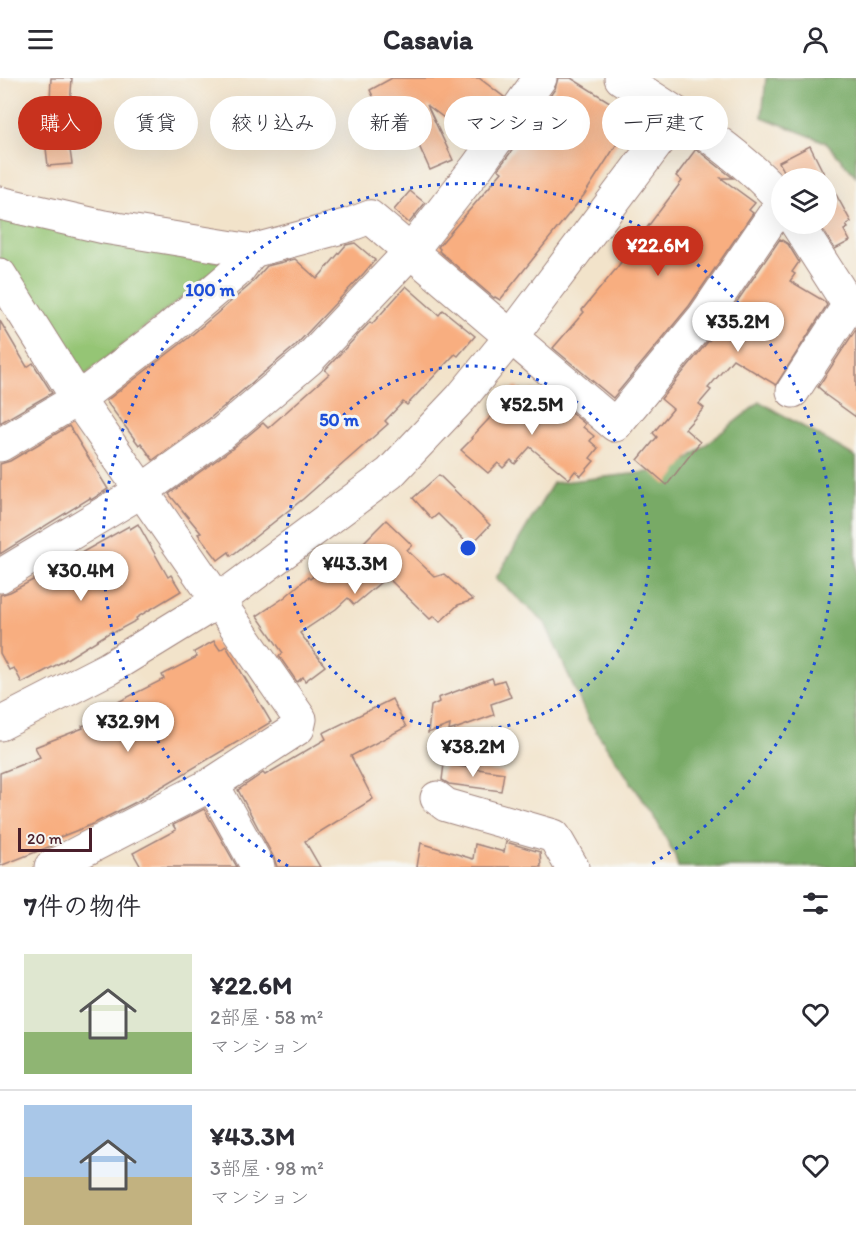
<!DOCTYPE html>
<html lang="ja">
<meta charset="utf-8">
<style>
body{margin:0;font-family:Itim,"Klee One",sans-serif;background:#f7f7f7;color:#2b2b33;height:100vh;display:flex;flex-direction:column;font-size:22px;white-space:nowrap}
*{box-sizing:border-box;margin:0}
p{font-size:20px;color:#7c7c81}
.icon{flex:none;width:33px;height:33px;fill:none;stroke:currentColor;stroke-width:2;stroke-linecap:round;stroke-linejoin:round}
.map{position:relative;height:789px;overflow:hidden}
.details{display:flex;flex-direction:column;background:#fff;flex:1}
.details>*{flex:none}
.hud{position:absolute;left:18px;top:18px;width:820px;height:54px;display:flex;gap:12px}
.fabs{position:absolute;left:771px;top:90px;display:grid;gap:12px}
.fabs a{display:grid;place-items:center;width:66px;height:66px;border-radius:50%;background:#fff;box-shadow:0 6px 24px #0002;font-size:30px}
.scale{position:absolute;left:18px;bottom:15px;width:74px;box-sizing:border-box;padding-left:6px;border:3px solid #4a1f2b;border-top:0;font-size:16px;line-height:21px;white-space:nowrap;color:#4a1f2b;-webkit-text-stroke:4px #f6f6f2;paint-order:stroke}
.price{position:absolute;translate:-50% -51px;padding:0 14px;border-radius:21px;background:#fff;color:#222;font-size:20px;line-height:39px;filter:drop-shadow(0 2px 3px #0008)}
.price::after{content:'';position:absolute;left:50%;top:36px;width:18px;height:14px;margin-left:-9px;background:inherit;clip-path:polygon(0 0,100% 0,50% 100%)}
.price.current{background:#c8321e;color:#fff}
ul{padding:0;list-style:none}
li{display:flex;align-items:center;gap:18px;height:150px;padding:0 24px}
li+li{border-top:2px solid #e1e1e2}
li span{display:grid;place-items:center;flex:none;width:168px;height:120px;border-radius:0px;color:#555}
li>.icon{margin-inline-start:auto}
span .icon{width:72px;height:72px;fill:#fffc;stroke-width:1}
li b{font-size:26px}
h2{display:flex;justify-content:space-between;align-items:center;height:72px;padding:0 24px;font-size:26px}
.tag{padding:0 21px;border-radius:27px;background:#fff;box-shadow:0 6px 24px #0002;font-size:21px;line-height:54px}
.tag.current{background:#c8321e;color:#fff}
header{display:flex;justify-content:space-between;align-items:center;height:78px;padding:0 24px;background:#fff;font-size:27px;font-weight:700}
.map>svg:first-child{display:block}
.green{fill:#95c575;stroke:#707250;stroke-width:1.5}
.forest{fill:#78aa66;stroke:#616448;stroke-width:1.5}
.building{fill:#f8ae80}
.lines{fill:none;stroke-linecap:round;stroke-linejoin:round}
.minor-casing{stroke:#9e817a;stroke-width:35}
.minor{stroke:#fff;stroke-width:33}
.ring{fill:none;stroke:#1d4ed8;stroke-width:3;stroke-dasharray:3 6}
.centre{fill:#1d4ed8;stroke:#f6f6f2;stroke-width:3}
.ring-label{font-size:18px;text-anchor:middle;font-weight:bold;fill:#1d4ed8;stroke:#f6f6f2;stroke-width:6;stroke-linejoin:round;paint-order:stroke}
</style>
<header><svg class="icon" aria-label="menu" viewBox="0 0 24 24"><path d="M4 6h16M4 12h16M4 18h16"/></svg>Casavia<svg class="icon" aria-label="person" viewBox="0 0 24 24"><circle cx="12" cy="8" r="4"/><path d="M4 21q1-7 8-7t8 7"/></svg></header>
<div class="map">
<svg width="856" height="789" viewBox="0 0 856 789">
<rect width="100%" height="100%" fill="#f6f6f2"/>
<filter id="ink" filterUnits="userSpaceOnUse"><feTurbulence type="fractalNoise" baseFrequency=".0167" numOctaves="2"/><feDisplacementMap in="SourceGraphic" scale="12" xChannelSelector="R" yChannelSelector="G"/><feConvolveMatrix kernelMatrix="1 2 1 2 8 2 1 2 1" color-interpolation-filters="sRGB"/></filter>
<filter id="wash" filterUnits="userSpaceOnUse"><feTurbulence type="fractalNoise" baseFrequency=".008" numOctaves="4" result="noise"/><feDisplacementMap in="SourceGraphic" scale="24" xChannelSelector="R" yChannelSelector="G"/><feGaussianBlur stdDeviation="1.35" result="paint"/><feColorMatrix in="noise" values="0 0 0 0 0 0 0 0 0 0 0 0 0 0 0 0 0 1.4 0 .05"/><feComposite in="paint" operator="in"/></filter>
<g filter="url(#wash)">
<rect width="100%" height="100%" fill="#f2e3ca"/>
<polygon class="green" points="0,132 225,185 83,299 0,180"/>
<g class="forest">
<polygon points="766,0 856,0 856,98 825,64 762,39"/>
<polygon points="760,324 856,379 856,789 678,789 675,778 654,738 589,643 545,545 496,500 553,405 675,391"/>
</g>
<g id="blocks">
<g class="building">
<polygon points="51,0 72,0 68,58 72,86 48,88 44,52 50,23"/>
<polygon points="392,0 479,0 504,19 473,62 427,27 453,82 430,92 407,41 393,47 390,43 386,45 370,12"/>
<polygon points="558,0 571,0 629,36 625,41 631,44 584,117 500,222 495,219 494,220 439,173 440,171 438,169 502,94 498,91 533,45 530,47 555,11"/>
<polygon points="810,68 826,100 788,100 779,84"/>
<polygon points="696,71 733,100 721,100 755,125 749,132 753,135 689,228 613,320 553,270 584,234 582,232 616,191 682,103 676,98"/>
<polygon points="826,98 851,144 846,147 848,150 844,152 850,163 835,171 819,146 826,146"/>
<polygon points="410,113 425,125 409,145 394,132"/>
<polygon points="780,161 788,166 799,184 792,194 795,196 790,203 824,223 827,227 776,307 733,281 708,310 711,312 699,326 704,330 685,351 700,364 667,407 638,382 657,359 653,355 673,331 661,321 719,250"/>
<polygon points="355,165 375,182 364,195 295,268 209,341 153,382 141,365 139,367 106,323 187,261 250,207 267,188 295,181 317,201 346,167"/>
<polygon points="406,208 439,237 443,232 475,258 458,278 455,276 407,327 403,324 385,343 388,346 303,421 231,478 229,474 218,482 198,456 201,455 169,416 232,371 263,345 268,350 329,296 325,292 370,244 372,246"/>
<polygon points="0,243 27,289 33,285 52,315 0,345"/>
<polygon points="856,251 856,339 824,316 825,315 818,309"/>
<polygon points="516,308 526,318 533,311 556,332 561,326 585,346 583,349 594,358 590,363 598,370 590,380 594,383 581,398 575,393 569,401 530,369 515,386 511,382 503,390 498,385 488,395 461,372 472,361 471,360 503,326 501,324"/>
<polygon points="69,348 108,411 91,422 90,420 0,476 0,386 10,383"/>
<polygon points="439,397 490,447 470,468 438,436 432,441 413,420"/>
<polygon points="386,442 412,467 407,472 435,499 444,496 473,522 458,527 440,544 434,538 430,541 387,499 354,527 348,520 336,531 300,555 325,588 305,603 303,599 297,604 279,578 283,575 257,538 285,519 308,499 310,501 331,483 338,490"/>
<polygon points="138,446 168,499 171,497 181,513 136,540 137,542 113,555 112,553 60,585 22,605 14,590 9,592 0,575 0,517 10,514 33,502 129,448 130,451"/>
<polygon points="214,563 220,572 226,568 271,644 136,724 93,746 50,763 51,768 0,788 0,695 40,679 35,669 83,650 82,648 121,630 118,624 164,601 162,597 197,579 194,574"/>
<polygon points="492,600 494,605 504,602 511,619 491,626 494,637 449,653 450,647 428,655 431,628 439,624 438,620"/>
<polygon points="392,621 406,649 351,678 373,721 305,763 320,789 277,789 274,780 238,712 263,695 265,697 326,661 323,655"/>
<polygon points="444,686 504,695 501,713 449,706 442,702"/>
<polygon points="204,731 237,789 141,789 133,775 176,752 173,747"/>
<polygon points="506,764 540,774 541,789 417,789 421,765 473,781 475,766 504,774"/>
</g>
</g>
</g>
<g filter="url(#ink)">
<use href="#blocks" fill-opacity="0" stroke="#9e817a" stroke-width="1.5"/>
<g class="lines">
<defs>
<g id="minor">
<path d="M 621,0 C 676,35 738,72 782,122"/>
<polyline points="0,125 104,149 252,173 349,147 370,139 615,347 704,239 782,125"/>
<polyline points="0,197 78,321 300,641 298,650 212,706 258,789"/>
<polyline points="793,313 849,227 797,146"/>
<polyline points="0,367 78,321 169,251 238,192 252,173"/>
<polyline points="0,498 143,412 221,356 308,282 411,173 477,89 540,0"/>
<polyline points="0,646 109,590 218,523 390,395 461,320 511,259 678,37"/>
<polyline points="437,720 446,727 554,758 572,789"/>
<polyline points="51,789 212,706"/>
</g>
</defs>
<use href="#minor" class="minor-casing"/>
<use href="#minor" class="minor"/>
</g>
</g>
<g class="ring">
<circle cx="468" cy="470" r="182"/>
<path d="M288 788A365 365 0 1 1 648 788"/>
</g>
<circle cx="468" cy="470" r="9" class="centre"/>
<g class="ring-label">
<text x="210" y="218">100 m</text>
<text x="339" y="348">50 m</text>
</g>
</svg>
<div class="fabs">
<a><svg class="icon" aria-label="layers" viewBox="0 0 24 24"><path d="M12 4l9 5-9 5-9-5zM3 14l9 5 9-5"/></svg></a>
</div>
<div class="scale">20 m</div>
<b class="price current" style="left:658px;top:199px">¥22.6M</b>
<b class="price" style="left:738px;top:275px">¥35.2M</b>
<b class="price" style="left:532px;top:358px">¥52.5M</b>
<b class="price" style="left:355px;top:517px">¥43.3M</b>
<b class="price" style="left:81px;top:524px">¥30.4M</b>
<b class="price" style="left:128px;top:675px">¥32.9M</b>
<b class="price" style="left:473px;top:700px">¥38.2M</b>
<div class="hud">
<a class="tag current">購入</a>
<a class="tag">賃貸</a>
<a class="tag">絞り込み</a>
<a class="tag">新着</a>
<a class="tag">マンション</a>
<a class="tag">一戸建て</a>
</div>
</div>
<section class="details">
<h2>7件の物件<svg class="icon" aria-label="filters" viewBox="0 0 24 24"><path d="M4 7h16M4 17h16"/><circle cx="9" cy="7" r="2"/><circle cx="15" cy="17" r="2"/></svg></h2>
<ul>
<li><span style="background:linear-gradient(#dfe7d0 65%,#8fb573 0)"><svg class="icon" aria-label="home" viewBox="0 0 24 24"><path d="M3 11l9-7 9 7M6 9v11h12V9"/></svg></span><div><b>¥22.6M</b><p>2部屋 · 58 m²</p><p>マンション</p></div><svg class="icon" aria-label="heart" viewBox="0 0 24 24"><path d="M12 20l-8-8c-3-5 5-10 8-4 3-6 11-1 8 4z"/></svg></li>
<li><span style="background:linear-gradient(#a9c7e8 60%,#c2b280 0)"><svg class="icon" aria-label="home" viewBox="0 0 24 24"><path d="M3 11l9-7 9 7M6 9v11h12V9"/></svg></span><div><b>¥43.3M</b><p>3部屋 · 98 m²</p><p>マンション</p></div><svg class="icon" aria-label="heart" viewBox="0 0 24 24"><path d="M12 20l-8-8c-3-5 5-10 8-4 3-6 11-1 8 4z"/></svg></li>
</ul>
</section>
